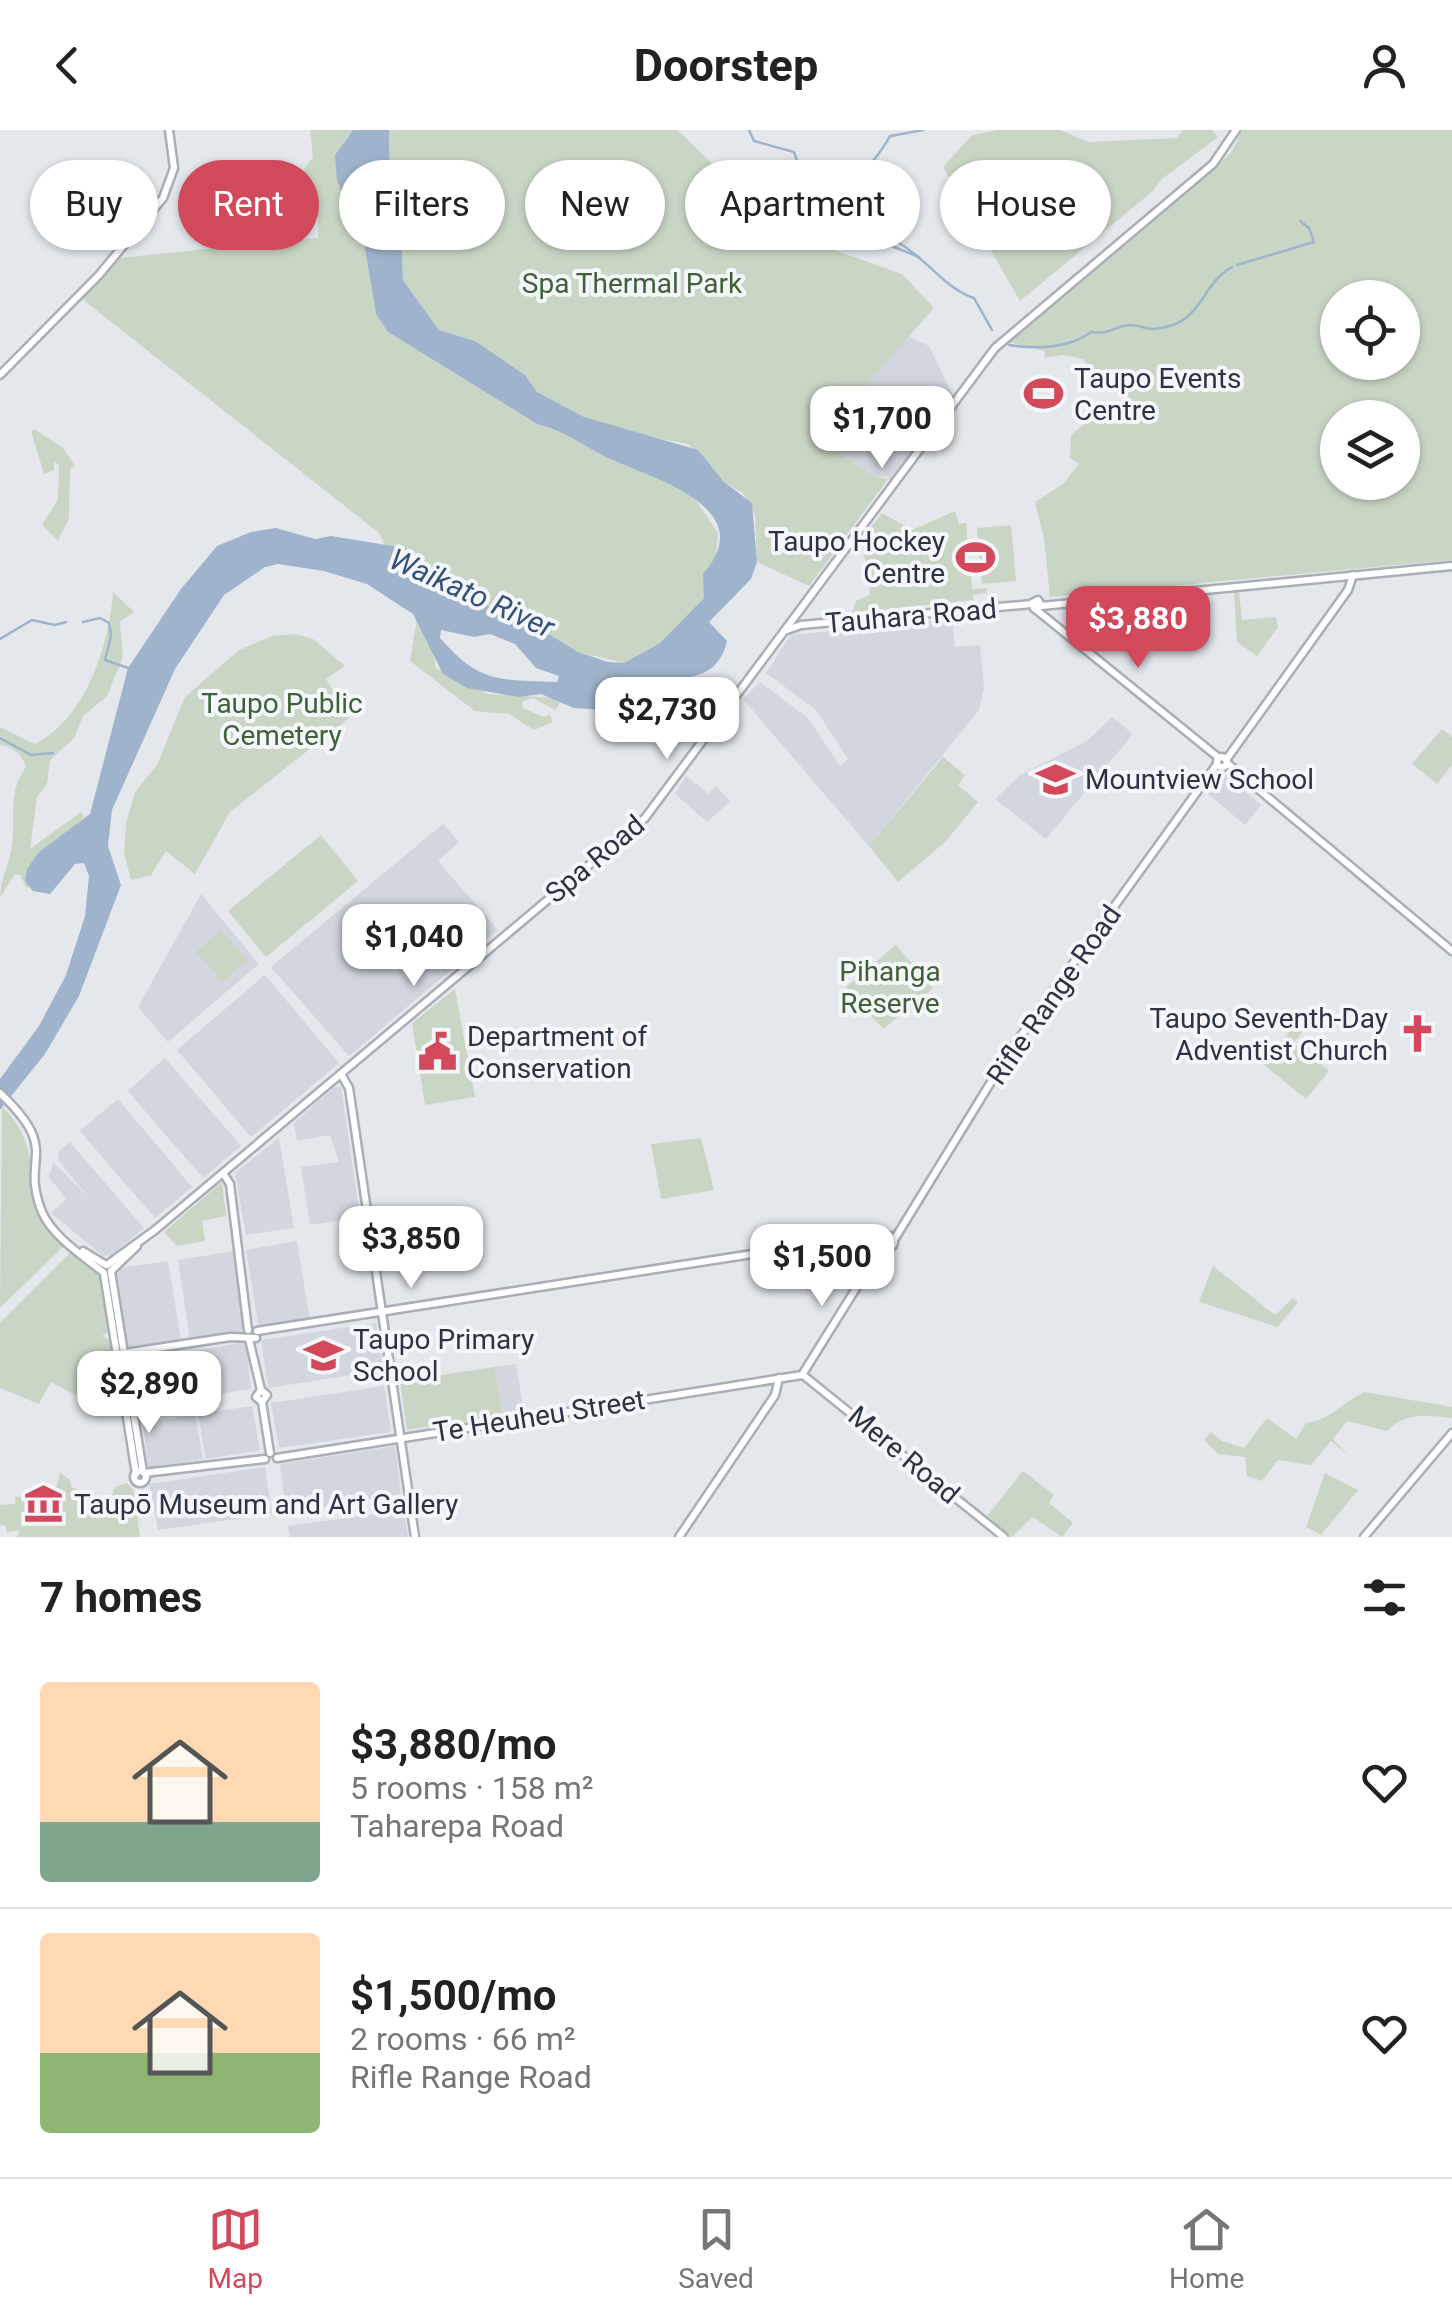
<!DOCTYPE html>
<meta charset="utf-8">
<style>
body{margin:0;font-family:Roboto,sans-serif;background:#f2f2f2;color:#222;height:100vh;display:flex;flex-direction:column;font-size:38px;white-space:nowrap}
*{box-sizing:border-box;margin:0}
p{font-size:32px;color:#767676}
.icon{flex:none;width:55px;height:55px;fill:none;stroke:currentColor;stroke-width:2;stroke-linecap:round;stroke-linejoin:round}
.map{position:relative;height:1407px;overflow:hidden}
.sheet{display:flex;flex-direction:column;background:#fff;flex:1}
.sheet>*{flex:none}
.guide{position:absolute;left:30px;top:30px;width:1392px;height:90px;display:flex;gap:20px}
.fabs{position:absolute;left:1320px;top:150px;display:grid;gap:20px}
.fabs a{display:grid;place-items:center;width:100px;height:100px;border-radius:50%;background:#fff;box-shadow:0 2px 8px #0004;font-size:50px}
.price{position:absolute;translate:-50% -85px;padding:0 22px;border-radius:20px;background:#fff;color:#222;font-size:32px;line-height:65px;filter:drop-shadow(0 2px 5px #0008)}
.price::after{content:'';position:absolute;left:50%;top:60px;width:30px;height:22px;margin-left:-15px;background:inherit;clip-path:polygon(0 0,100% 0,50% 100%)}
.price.on{background:#d1495b;color:#fff}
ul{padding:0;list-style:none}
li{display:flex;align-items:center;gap:30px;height:250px;padding:0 40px}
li+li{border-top:2px solid #e0e0e0}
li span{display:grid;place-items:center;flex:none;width:280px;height:200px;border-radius:10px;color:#555}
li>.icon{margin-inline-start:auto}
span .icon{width:120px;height:120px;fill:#fffc;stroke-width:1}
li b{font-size:42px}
h2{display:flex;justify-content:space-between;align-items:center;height:120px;padding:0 40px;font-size:42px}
.tag{padding:0 35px;border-radius:45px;background:#fff;box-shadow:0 2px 8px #0004;font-size:35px;line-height:90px}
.tag.on{background:#d1495b;color:#fff}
header{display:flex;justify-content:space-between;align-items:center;height:130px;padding:0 40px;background:#fff;font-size:45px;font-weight:700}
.tabs{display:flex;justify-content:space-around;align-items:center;height:140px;border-top:2px solid #e0e0e0;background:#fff;font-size:28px;color:#767676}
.tabs a{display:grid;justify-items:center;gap:5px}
.tabs .on{color:#d1495b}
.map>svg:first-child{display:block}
.built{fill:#d2d6de}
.green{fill:#c9d6c5;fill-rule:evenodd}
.water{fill:#9fb4cc;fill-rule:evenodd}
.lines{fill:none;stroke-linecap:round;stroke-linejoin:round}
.stream{stroke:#9fb4cc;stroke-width:2.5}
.secondary-casing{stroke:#a9aeb7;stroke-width:11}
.secondary{stroke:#fff;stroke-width:6}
.labels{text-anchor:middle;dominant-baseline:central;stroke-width:8;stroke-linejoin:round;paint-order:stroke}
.park-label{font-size:28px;fill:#3f6138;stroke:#f4f6f9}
.poi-label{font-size:28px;fill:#2b3445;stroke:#f4f6f9;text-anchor:start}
.street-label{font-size:28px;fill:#2b3445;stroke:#f4f6f9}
.water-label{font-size:30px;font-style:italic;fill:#34527a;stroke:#f4f6f9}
</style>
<header><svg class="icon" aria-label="back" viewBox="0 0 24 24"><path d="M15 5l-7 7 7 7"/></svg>Doorstep<svg class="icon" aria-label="person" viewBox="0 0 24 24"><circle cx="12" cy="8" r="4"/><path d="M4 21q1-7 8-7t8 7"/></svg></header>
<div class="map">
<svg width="1452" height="1407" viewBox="0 0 1452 1407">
<rect width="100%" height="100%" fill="#e4e7ec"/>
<g class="built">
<polygon points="908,206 929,216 953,265 891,352 887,346 874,347 835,320 826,300"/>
<polygon points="952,489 955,517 980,515 984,558 979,580 869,716 743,569 760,552 808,588 840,636 848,629 816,580 766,543 791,505"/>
<polygon points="1112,587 1133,604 1046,709 995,669 1020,645 1087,611"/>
<polygon points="1223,642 1261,675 1245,695 1207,663"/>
<polygon points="686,646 709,664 716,656 730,671 707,692 675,664"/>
<polygon points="443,694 459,712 438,731 498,800 349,926 271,837"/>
<polygon points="201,764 259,834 168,912 138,877"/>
<polygon points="265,845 339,933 251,1007 177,920"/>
<polygon points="165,928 241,1016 203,1048 128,961"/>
<polygon points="334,957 341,957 360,1087 310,1095 301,1037 339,1032 330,1005 297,1011 294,993"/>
<polygon points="118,969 192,1057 155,1088 80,1001"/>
<polygon points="279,1008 294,1098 246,1105 235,1043"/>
<polygon points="70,1012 144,1098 112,1125 103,1126 51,1083 66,1069 49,1047 53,1032 89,1068 58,1030 59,1021"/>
<polygon points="297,1111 310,1191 259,1198 246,1120"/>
<polygon points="234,1121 246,1201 190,1210 178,1130"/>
<polygon points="168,1131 181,1210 127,1218 115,1145 120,1138"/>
<polygon points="376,1193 384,1240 268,1258 261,1210"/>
<polygon points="246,1212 251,1259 139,1276 135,1231"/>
<polygon points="516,1234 524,1282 502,1286 495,1237"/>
<polygon points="384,1256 391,1302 279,1318 271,1273"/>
<polygon points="252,1276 260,1320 206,1329 198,1284"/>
<polygon points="195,1285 203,1329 148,1339 143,1293"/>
<polygon points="395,1316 401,1364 286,1383 280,1334"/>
<polygon points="265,1337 272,1384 158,1400 149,1354"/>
<polygon points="404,1380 408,1407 290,1407 288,1396"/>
</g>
<g class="green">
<polygon points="310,0 353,0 344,11 344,73 364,113 376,184 388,202 539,295 562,300 618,333 662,347 691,363 718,403 716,429 704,468 660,513 624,533 578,522 542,500 507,489 405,418 385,416 379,403 82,169 117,128 318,108 318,78 273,82 280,57 298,47 313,27"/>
<polygon points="389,0 677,0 730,50 771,59 808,111 902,144 934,178 827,299 844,310 836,321 873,346 888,349 809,456 757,432 755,385 744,364 724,352 688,314 634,304 584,287 536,262 525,245 475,211 439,200 403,150 401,97 390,63"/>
<polygon points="998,0 1060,0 1088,12 1177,8 1183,0 1212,0 1218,7 1162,49 1153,61 1020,171 943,37 972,5"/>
<path d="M 1242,0 L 1452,0 L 1452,430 L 1050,467 L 1044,408 L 1035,372 L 1063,354 L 1079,334 L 1070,328 L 1071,305 C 1089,288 1110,283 1128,266 L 1125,254 L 1094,246 L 1083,229 L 1063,225 L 1044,228 L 1045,221 L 1008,212 L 1231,23 ZM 1338,168 L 1402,168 L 1402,232 L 1338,232 ZM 1338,288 L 1402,288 L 1402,352 L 1338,352 Z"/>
<polygon points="34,299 63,318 75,336 70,339 69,388 58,411 42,394 58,370 59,335 54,331 54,340 44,344 31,301"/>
<polygon points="955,381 959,394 966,393 972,459 987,458 987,463 973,465 973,470 852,483 856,471 870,465 862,409 882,383 912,400"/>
<polygon points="1011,395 1016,451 982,454 977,398"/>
<path d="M 113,462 L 134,482 L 120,492 L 123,527 L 107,566 L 83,586 L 74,608 L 50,630 L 47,654 L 37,667 L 30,719 L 81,682 L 84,687 L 39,728 L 34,752 L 27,758 L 20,745 L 14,745 L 0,768 C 0,748 10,735 12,715 C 16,685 7,663 26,637 C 23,625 13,616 0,615 L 0,597 L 35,614 C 86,588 109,516 113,462 Z"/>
<polygon points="1234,462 1239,462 1242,490 1276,487 1278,497 1257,526 1237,512"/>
<polygon points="417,489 430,507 436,538 488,564 555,568 560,573 555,580 533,568 522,572 523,578 543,587 550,585 553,592 534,600 509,584 475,581 410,531"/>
<polygon points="296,504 313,509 345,536 326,549 349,588 230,682 195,744 166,721 151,745 131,750 124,723 126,693 135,662 157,635 185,567 239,520 272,506"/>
<polygon points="1442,599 1452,607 1452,635 1437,654 1412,634"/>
<polygon points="943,627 965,645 958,655 978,672 946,711 898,752 869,716"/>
<polygon points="321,705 358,751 266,827 228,781"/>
<polygon points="221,800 247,830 223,852 196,822"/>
<polygon points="896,815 933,858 883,899 846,857"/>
<polygon points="455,859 475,967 425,975 412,893"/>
<polygon points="1304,883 1312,890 1294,913 1329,941 1306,969 1263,934"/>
<path d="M 2,977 C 50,1021 16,1071 64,1116 L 0,1178 Z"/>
<polygon points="701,1008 714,1060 661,1069 651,1014"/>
<polygon points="222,1052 226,1086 202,1091 205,1111 177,1116 164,1102"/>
<polygon points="71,1122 105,1151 101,1159 109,1201 102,1206 110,1210 119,1267 99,1278 51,1252 39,1274 0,1258 0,1193"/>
<polygon points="1213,1136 1275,1185 1293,1168 1298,1172 1278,1197 1199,1172"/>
<polygon points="495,1237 502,1286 407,1300 400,1251"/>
<path d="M 1365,1262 L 1452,1277 L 1452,1288 C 1427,1285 1405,1282 1387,1301 L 1347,1291 L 1333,1309 L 1348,1325 L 1331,1311 L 1311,1335 L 1278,1330 L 1262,1351 L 1247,1346 L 1245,1327 L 1218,1324 L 1204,1310 L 1211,1302 L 1222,1311 L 1244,1318 L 1267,1288 L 1296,1309 L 1306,1293 C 1331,1290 1342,1272 1365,1262 Z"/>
<polygon points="1023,1341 1054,1365 1049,1373 1073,1393 1062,1407 1033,1387 1012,1407 987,1386"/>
<polygon points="60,1343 70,1350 71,1357 88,1364 89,1374 110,1371 115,1357 127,1353 134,1361 140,1407 17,1407 20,1400 6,1402 6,1396 0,1395 0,1375 15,1374 15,1367 35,1366 29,1371 30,1378 59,1380 56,1362 49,1363 56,1359"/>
<polygon points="1325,1343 1358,1360 1321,1405 1306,1397"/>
</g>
<path class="water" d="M 353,0 L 389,0 L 390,63 L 401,97 L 403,150 L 439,200 L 475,211 L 525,245 L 537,262 L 584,287 L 698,320 L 724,352 L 752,373 L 757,432 L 751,449 L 709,492 L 727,511 C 719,546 693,548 662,550 L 647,565 L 638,582 L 574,578 L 541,564 L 519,567 L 467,558 L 443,544 L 413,484 L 367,454 L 324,441 L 278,434 L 265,437 L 224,465 L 175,539 L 112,680 L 108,716 L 121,755 L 79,866 L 45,924 L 0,980 L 0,949 L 39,896 L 66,845 L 85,786 L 89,746 L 84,733 L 75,734 L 50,764 L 33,761 L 25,751 L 27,739 L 39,722 L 90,684 L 128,538 L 181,459 L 217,416 L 251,402 L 276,398 L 315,409 L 331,406 L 405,418 L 507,489 L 542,500 L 578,522 L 608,532 L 624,533 L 660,513 L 704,468 L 703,444 C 760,380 659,350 617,332 C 590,321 568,301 539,295 L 388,202 L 376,184 L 364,113 L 337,51 L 335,25 ZM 441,500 L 474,507 L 490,504 L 515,514 L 536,538 L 559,546 L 557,552 C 500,549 481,555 440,508 Z"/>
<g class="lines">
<g class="stream">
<polyline points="749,0 754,11 794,22 797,31"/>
<path d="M 890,6 C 875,35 850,49 846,83 C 861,100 880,101 899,113 C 927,129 944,158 974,168 L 992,200"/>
<polyline points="891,6 923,0"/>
<polyline points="798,36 805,58 833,83"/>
<polyline points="837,88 859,103 919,127"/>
<polyline points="1237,135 1314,112 1309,98 1300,91"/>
<path d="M 1009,215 C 1036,219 1068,219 1091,202 C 1112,205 1113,196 1129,195 C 1137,194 1145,199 1153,199 C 1204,196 1199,155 1232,137"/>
<polyline points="83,492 100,488 109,493 111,506 105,530 128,538"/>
<polyline points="0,509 32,490 55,495 66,492"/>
<polyline points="0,608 31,625 53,623"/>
</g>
<defs>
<g id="secondary">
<polyline points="0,245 99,145 163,68 174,38 169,0"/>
<polygon points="1038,470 1041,475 1035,479 1032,473"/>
<polyline points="1041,476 1452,436"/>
<polyline points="1034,478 1219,628"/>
<polyline points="787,500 801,495 1032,474"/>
<circle cx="1222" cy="632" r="5"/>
<polyline points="1226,630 1348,460 1353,445"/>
<polyline points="1227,633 1452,821"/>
<polyline points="341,944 349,958 415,1407"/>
<path d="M 0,963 C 63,1023 19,1025 42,1082 C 53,1107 82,1125 103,1142"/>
<polyline points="223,1043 230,1054 248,1200"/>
<circle cx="888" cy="1112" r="6"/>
<polyline points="894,1110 1010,921 1217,634"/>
<polyline points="83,1121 106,1135"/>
<polyline points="107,1135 155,1100 645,688 995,218 1213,34 1236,0"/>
<polyline points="111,1141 137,1116"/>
<polyline points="111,1142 143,1342"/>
<polyline points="104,1144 136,1344"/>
<polyline points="257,1201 868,1106 884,1108"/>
<polyline points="249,1209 261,1260 256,1267 262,1272"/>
<polyline points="125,1223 230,1207 256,1208"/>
<polyline points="802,1245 883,1115"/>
<polyline points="803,1245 1004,1407"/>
<polyline points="261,1260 267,1265 262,1272 270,1323"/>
<polyline points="277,1328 802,1245"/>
<circle cx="140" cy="1347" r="6"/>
<polyline points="144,1343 265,1329"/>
<polyline points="679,1407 775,1265 779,1248"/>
<polyline points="1364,1407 1452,1303"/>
</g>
</defs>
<use href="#secondary" class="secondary-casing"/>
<use href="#secondary" class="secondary"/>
</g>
<defs>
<symbol id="stadium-bare" viewBox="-9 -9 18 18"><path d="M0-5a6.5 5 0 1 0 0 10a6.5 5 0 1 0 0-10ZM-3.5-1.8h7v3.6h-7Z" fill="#d1495b" stroke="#f4f6f9" stroke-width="2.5" paint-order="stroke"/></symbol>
<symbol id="school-bare" viewBox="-9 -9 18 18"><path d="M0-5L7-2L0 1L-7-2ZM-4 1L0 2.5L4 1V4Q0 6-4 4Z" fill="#d1495b" stroke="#f4f6f9" stroke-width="2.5" paint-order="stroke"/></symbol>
<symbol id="church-bare" viewBox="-9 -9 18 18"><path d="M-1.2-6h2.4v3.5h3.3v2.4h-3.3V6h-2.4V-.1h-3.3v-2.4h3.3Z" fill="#d1495b" stroke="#f4f6f9" stroke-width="2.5" paint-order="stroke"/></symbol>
<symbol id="civic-bare" viewBox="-9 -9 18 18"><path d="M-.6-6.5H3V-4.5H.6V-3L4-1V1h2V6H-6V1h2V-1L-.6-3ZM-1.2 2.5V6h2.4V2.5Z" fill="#d1495b" stroke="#f4f6f9" stroke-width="2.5" paint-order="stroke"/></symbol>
<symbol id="museum-bare" viewBox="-9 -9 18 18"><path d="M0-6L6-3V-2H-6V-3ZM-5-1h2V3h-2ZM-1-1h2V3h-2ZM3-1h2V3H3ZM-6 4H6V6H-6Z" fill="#d1495b" stroke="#f4f6f9" stroke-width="2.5" paint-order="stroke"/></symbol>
</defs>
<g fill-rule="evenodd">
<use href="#stadium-bare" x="1016" y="236" width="55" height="55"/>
<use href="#stadium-bare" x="948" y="400" width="55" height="55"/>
<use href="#school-bare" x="1028" y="622" width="55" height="55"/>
<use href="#church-bare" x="1390" y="876" width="55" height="55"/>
<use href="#civic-bare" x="410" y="894" width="55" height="55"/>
<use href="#school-bare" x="296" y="1198" width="55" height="55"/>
<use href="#museum-bare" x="16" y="1346" width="55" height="55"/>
</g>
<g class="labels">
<g class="park-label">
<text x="632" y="153">Spa Thermal Park</text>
<text x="282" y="573">Taupo Public<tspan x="282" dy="32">Cemetery</tspan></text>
<text x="890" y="841">Pihanga<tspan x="890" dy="32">Reserve</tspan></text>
</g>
<g class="poi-label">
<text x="1074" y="248">Taupo Events<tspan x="1074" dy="32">Centre</tspan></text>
<text x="945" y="411" text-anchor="end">Taupo Hockey<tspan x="945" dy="32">Centre</tspan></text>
<text x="1085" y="649">Mountview School</text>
<text x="1388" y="888" text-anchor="end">Taupo Seventh-Day<tspan x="1388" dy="32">Adventist Church</tspan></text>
<text x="467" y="906">Department of<tspan x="467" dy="32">Conservation</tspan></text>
<text x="353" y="1209">Taupo Primary<tspan x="353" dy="32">School</tspan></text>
<text x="74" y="1374">Taupō Museum and Art Gallery</text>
</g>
<g class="street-label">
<text transform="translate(911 486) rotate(-5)">Tauhara Road</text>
<text transform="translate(595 729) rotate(-40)">Spa Road</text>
<text transform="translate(1054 865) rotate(-55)">Rifle Range Road</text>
<text transform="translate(539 1286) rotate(-9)">Te Heuheu Street</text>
<text transform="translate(904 1325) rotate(40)">Mere Road</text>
</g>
<g class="water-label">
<text transform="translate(472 463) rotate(24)">Waikato River</text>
</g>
</g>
</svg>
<div class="fabs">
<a><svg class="icon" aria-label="locate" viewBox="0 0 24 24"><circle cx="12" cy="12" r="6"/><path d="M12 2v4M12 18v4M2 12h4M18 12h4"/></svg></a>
<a><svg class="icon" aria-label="layers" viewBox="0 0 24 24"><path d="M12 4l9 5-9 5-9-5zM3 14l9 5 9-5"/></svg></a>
</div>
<b class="price" style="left:882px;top:341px">$1,700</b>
<b class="price on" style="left:1138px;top:541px">$3,880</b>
<b class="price" style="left:667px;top:632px">$2,730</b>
<b class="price" style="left:414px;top:859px">$1,040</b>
<b class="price" style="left:411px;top:1161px">$3,850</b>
<b class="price" style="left:822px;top:1179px">$1,500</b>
<b class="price" style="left:149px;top:1306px">$2,890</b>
<div class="guide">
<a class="tag">Buy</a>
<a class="tag on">Rent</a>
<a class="tag">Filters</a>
<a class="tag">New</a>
<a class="tag">Apartment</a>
<a class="tag">House</a>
</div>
</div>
<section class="sheet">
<h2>7 homes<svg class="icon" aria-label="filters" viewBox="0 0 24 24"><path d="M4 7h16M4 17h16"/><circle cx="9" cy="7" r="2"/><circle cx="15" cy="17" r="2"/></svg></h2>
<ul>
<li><span style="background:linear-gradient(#ffd9b3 70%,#7fa58c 0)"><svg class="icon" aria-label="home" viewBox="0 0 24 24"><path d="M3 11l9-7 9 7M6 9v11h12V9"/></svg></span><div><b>$3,880/mo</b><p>5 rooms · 158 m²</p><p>Taharepa Road</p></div><svg class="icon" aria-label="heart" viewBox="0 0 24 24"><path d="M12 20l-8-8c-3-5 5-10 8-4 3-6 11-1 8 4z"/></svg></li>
<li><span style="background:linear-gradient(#ffd9b3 60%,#8fb573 0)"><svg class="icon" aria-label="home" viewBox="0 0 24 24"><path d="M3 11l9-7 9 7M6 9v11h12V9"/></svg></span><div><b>$1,500/mo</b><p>2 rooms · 66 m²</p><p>Rifle Range Road</p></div><svg class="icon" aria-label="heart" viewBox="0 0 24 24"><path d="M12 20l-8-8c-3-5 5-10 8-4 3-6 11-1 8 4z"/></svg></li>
</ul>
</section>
<nav class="tabs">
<a class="on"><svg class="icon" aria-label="map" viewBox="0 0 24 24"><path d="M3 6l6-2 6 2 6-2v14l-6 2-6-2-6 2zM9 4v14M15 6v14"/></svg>Map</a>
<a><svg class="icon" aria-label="saved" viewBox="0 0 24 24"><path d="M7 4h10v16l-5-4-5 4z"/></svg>Saved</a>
<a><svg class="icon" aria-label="home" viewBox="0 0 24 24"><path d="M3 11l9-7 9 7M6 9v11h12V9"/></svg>Home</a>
</nav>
